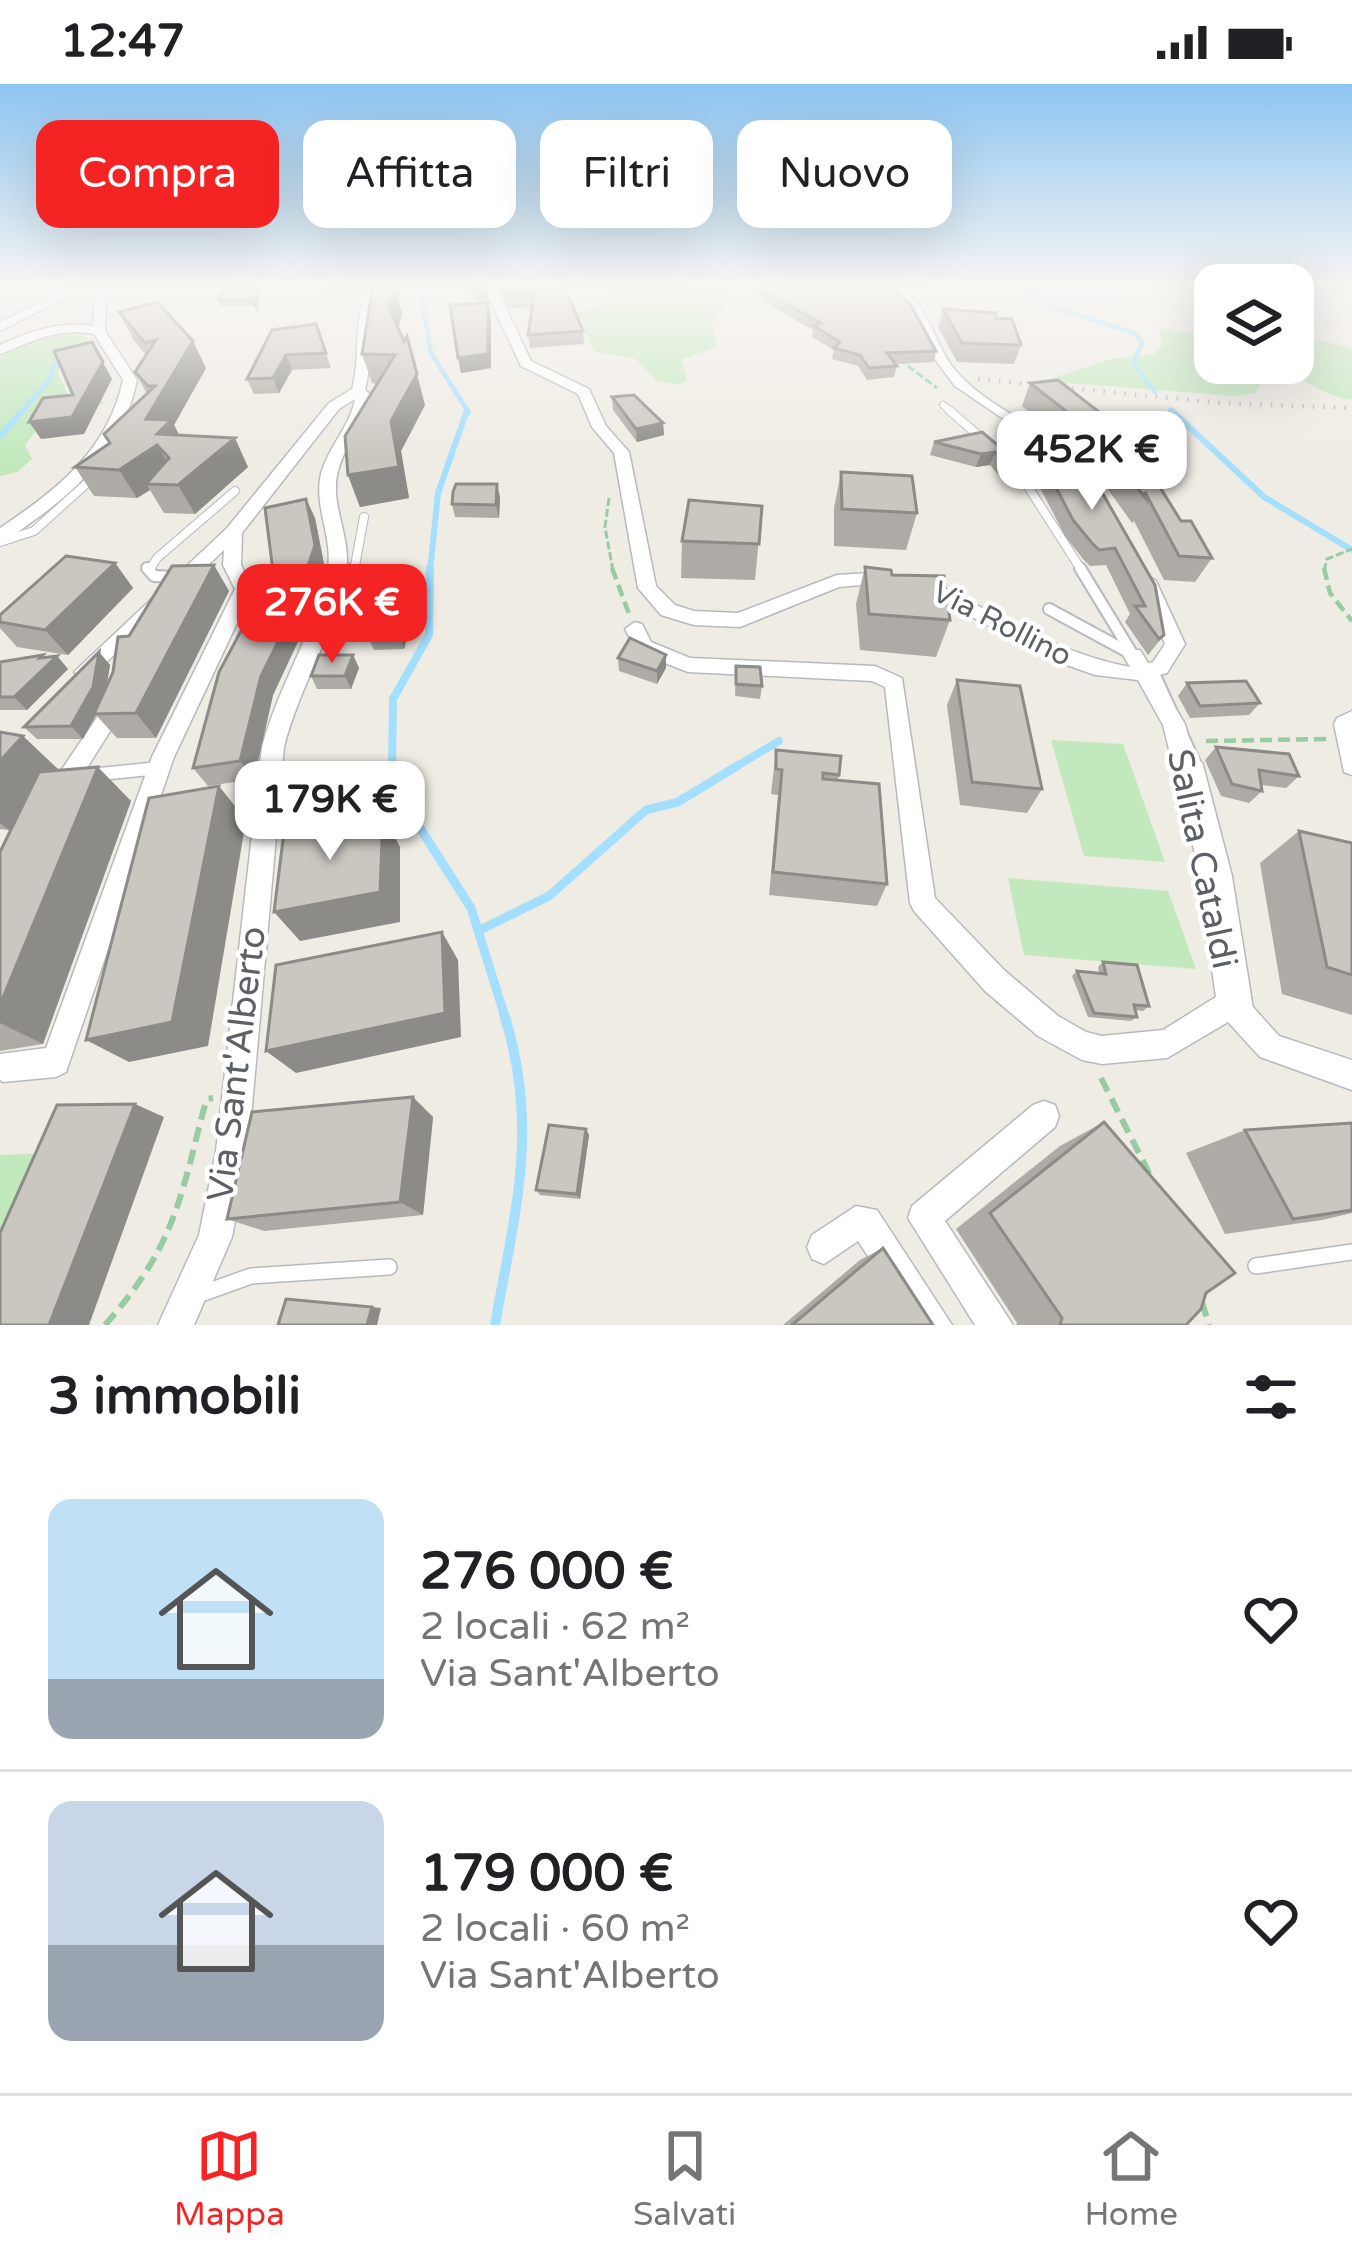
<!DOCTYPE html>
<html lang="it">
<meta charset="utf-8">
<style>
body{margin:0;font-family:"Varela Round",sans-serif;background:#f6f6f6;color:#202124;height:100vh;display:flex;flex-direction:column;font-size:45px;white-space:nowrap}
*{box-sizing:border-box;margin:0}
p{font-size:39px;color:#757577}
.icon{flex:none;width:66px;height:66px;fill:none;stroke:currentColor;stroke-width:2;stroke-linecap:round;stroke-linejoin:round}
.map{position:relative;height:1241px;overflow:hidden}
.details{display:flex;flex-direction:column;background:#fff;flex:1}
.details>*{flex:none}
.guide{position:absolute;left:36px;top:36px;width:1281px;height:108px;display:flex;gap:24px}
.buttons{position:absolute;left:1194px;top:180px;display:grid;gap:24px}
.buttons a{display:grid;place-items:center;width:120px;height:120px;border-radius:24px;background:#fff;box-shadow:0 12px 48px #0002;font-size:60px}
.price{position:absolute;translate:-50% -102px;padding:0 27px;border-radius:24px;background:#fff;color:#222;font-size:39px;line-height:78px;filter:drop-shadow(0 3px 6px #0008)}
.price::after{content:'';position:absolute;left:50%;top:72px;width:36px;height:27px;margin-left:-18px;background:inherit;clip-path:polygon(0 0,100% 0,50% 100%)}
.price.selected{background:#f52424;color:#fff}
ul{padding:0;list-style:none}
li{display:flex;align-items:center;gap:36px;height:300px;padding:0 48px}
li+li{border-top:3px solid #e0e0e0}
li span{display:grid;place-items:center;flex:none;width:336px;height:240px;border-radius:24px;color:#555}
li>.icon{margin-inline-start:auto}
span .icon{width:144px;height:144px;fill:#fffc;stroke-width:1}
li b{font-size:51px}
h2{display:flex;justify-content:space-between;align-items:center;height:144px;padding:0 48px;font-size:51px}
.chip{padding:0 42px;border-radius:24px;background:#fff;box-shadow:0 12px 48px #0002;font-size:42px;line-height:108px}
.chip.selected{background:#f52424;color:#fff}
.status{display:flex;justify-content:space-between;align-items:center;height:84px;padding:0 60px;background:#fff;direction:ltr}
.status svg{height:33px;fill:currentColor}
.tab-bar{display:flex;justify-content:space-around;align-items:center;height:168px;border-top:3px solid #e0e0e0;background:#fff;font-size:33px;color:#757577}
.tab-bar a{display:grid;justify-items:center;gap:6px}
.tab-bar .selected{color:#f52424}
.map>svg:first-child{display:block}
.green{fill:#c2e9be}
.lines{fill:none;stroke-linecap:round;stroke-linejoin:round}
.stream-far4{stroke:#a4dfff;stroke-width:4.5}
.stream-far3{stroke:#a4dfff;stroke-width:6}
.stream-far2{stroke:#a4dfff;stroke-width:8}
.stream-far1{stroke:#a4dfff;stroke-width:9}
.stream{stroke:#a4dfff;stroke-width:10}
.lane-far4-casing{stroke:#b6babf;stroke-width:8}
.lane-far3-casing{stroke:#b6babf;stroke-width:10}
.lane-far2-casing{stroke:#b6babf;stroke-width:14}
.lane-far1-casing{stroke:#b6babf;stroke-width:15}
.lane-casing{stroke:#b6babf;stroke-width:18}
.street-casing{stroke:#b6babf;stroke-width:3}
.path-far2{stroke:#97cba1;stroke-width:3;stroke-dasharray:8 3;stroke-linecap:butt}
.path-far1{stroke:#97cba1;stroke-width:4.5;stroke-dasharray:12 6;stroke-linecap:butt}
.path{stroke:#97cba1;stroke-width:6;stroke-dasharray:15 8;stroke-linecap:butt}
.lane-far4{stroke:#fff;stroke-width:6}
.lane-far3{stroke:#fff;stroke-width:8}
.lane-far2{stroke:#fff;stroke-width:10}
.lane-far1{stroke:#fff;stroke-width:12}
.lane{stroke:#fff;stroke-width:15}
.street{fill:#fff;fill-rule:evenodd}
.rail{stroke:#b5b6b7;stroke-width:4.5;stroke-dasharray:1.5 9;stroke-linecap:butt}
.wall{fill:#aeaba6}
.shaded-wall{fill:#8d8b87}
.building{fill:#cac7c1;stroke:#8d8b87;stroke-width:3}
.labels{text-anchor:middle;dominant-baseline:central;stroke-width:9;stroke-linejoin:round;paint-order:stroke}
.far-street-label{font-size:30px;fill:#5c6166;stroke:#fff}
.street-label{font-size:36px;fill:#5c6166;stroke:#fff}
</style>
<div class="status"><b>12:47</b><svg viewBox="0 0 49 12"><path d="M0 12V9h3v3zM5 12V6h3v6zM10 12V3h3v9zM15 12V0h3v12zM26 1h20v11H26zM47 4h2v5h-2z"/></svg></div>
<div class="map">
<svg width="1352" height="1241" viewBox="0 0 1352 1241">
<rect width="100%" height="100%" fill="#efece4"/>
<g class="green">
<polygon points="607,201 732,201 734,209 712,240 718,262 681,276 687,295 680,301 657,297 636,275 594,267 577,227 602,222"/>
<path d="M 1293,238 L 1314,255 L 1352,264 L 1352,316 C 1316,311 1304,287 1266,289 L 1256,309 L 1233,312 L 1044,297 L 1111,275 L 1155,270 L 1162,261 L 1160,245 L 1215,250 L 1215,279 L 1293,279 Z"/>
<polygon points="66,248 86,253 89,261 61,280 58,290 69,313 105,318 92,325 49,330 25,361 32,375 17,388 0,392 0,272 44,250"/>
<polygon points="1051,656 1123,660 1165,778 1084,772"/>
<polygon points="1008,794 1168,807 1196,885 1024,871"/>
<polygon points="61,1069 0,1213 0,1071"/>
</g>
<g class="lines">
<g class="stream-far4">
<polyline points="420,201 431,269 469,329"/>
<polyline points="1017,201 1047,221 1134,249 1142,259 1133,279 1155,308"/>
<polyline points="1025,209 1159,201"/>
<polyline points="1171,326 1174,329"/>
<polyline points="20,329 48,298 55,280"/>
</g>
<g class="stream-far3">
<polyline points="1171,326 1264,413 1352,466"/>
<polyline points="0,352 23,326"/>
<polyline points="430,487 438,409 467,326"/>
</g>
<g class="stream-far2">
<polyline points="392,685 393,615 429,551 430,484"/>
<polyline points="732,685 779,657"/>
</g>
<g class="stream-far1">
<polyline points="390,682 420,744 471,824 505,933"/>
<polyline points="478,847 549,812 646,726 678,718 737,682"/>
</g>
<path class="stream" d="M 495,1241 C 515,1127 540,1044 504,930"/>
<defs>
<polyline id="lane-far4" points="943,321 952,329"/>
<g id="lane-far3">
<polyline points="949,326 986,358"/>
<polyline points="1011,376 1082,487"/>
<polyline points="0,458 34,447 96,391"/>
<polyline points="149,487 157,474 235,407"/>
<polyline points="354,487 364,433"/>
</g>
<g id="lane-far2">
<polyline points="147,484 154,492 176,493"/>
<polyline points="1080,484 1133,571"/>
<polyline points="337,490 355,484"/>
<polyline points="1049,525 1130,569"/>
<polyline points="1152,585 1198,685"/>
<polyline points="146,685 159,684"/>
</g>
<g id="lane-far1">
<polyline points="1197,682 1226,793 1247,925"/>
<polyline points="100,690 159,684"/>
</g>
<g id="lane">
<polyline points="1256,1182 1352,1168"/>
<polyline points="198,1211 251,1192 389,1183"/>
</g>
<g id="street">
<polygon points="76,201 91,201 0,247 0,238"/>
<path d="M 109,201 L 121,201 L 106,218 L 105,247 L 137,296 C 125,355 88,397 40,432 C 27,441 15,452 0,457 L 0,444 C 57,406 108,366 123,296 L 94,250 C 58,243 33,257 0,270 L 0,261 C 30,247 59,237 93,242 L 94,217 Z"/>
<path d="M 370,201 L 382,201 C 363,235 375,270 365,306 L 370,310 C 366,339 345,359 338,387 C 329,421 352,453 346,488 C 335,549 299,603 284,663 L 248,1067 L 232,1153 L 194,1241 L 158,1241 L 199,1151 L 216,1067 L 262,663 C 278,603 313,550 327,490 C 335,456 313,424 321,390 C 328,363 350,343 355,315 L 339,325 L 242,449 L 241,481 L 253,505 L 174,673 L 66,988 L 56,993 L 3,998 L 0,996 L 0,970 L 46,964 L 152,673 L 235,505 L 223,481 L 224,466 L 91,593 L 84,595 L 74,588 L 227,444 L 329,319 L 352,305 C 362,270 351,234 370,201 Z"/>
<polygon points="483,201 495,201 531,277 589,305 606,342 629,368 656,502 675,521 694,527 738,529 837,491 888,488 897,494 894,498 839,503 740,543 694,541 661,531 638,504 614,369 592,343 578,310 521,282"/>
<path d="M 877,201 C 928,201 930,256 955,286 C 991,329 1052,343 1091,390 L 1091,396 L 1079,396 L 1052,368 L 955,302 L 934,274 L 913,229 Z"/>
<path d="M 1147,491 L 1156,497 L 1185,560 L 1167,589 L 1156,592 L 1185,640 L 1220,774 L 1244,913 L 1279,952 L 1352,976 L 1352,1006 L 1260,973 L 1228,938 L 1167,974 L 1102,980 L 1082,976 L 1038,952 L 985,907 L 914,827 L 910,819 L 885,603 L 872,597 L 688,588 L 637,568 L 625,545 L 635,538 L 642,540 L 651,558 L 690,574 L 875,582 L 902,594 L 935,814 L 1005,887 L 1058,932 L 1086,948 L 1102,952 L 1163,946 L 1216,913 L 1196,774 L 1163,641 L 1138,596 L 1095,591 L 1047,574 L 910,499 L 913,495 L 925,495 C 993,527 1055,569 1130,583 L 1123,571 L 1126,566 L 1140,566 L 1148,579 L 1153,578 L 1165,560 L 1138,497 Z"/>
<polygon points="117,612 124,614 127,620 70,711 62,714 54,711 51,704 54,697 110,614"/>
<polygon points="1352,627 1352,691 1344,688 1334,640 1337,634"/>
<polygon points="1044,1017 1055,1021 1059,1032 1055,1043 945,1137 1013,1241 975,1241 908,1134 912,1122 1033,1021"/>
<polygon points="856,1122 877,1126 952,1241 913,1241 858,1157 824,1180 812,1175 807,1163 812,1151"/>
</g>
</defs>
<use href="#lane-far4" class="lane-far4-casing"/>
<use href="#lane-far3" class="lane-far3-casing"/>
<use href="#lane-far2" class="lane-far2-casing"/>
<use href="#lane-far1" class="lane-far1-casing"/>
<use href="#lane" class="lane-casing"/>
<use href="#street" class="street-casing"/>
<g class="path-far2">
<polyline points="899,275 937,304"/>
<polyline points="609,414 605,443 613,487"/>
<polyline points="1324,487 1327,475 1352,465"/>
</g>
<g class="path-far1">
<polyline points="612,484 629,530"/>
<polyline points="1324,484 1330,509 1352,537"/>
<polyline points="1206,657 1326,655"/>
</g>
<g class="path">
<polyline points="1101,994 1150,1091"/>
<polyline points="1202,1218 1209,1241"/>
<path d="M 105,1241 C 172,1165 179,1122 203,1028 L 207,1015 L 213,1014"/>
</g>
<use href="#lane-far4" class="lane-far4"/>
<use href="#lane-far3" class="lane-far3"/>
<use href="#lane-far2" class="lane-far2"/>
<use href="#lane-far1" class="lane-far1"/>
<use href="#lane" class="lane"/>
<use href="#street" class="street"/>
<polyline class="rail" points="978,295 1221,319 1352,324"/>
</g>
<g class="wall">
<polygon points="258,201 259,230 255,222 220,222 217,215"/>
<polygon points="313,201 367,201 362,208 315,207"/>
<polygon points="373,201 404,201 398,214 402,230 398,245 425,321 401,367 409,414 360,423 348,391 377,300 372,299 362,270"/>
<polygon points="459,201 482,201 486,212 491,233 491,284 461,289 482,220"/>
<polygon points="497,201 564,201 583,247 584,260 530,264 528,251 532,223 509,224"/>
<polygon points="755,201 811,201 816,206 820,203 818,201 839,201 936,267 934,278 895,280 897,282 894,293 867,296 858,282 832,275 834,266 812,253 813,246 763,217"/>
<polygon points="943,225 996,234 1021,261 1014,280 957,278 938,243"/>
<polygon points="119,228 206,284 174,341 179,351 248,383 195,430 164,429 150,406 137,414 94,412 75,383 109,359 147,310 135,288 146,271 133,255"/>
<polygon points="316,240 331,284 292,286 279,309 254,310 247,295"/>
<polygon points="1058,296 1126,349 1181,437 1191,437 1212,474 1195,498 1164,496 1134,437 1132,439 1087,376 1022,322 1030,299"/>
<polygon points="612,313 663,339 664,351 637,358 613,326"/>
<polygon points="1004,340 1092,391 1164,551 1148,571 1125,538 1130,530 1106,481 1090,482 1083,475 1065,452 1033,390 998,356"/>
<polygon points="982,348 1014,392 1001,394 990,381 976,383 930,371 934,358"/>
<polygon points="841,388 917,429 906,466 834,462 834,424"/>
<polygon points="500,413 499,434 455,433 452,420"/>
<polygon points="306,415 315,434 324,480 302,549 273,611 254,695 208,702 193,684 273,487"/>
<polygon points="762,422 755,496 681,494 682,457"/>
<polygon points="115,479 133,504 68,571 17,563 0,544 0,531"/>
<polygon points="865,483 892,491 950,536 936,573 860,566 856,520"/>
<polygon points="229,507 156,654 117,654 96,631 83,655 37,655 24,643 99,568 110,581 106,605 129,552"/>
<polygon points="411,538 404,565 374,566 368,553"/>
<polygon points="353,571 359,584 351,605 317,605 311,592"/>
<polygon points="57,572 68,585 27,626 0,626 0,578"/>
<polygon points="618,574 666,584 657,600 619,587"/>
<polygon points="736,582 762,602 760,615 735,612"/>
<polygon points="957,596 1042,705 1027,729 960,721 947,621"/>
<polygon points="1187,599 1260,619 1249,631 1190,634 1178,612"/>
<polygon points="0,648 60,686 131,717 43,960 0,967 0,768 14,740 9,746 0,745"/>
<polygon points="1216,663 1299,692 1286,704 1261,701 1262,707 1249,719 1221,712 1205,676"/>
<polygon points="776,666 839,691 838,696 887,800 877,822 769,811 778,711 771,710"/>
<polygon points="1299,747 1352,759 1352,931 1282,910 1260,779"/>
<polygon points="1103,878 1149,922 1143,927 1135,926 1137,933 1131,937 1088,933 1072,892 1077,887 1099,889 1098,883"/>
<polygon points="433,1033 423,1131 264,1147 227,1135"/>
<polygon points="1104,1038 1206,1209 1186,1241 1016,1241 1017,1239 956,1145 1060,1062"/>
<polygon points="1352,1039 1352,1129 1322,1136 1225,1150 1186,1069 1245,1046"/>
<polygon points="586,1045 589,1051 580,1115 540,1111 536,1106"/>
<polygon points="883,1164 933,1241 783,1241 860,1176"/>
</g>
<g class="shaded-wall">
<polygon points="383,201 404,201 398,214 402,230 396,251"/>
<polygon points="488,219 491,233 491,284 461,289 458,274"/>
<polygon points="407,252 425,321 401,367 409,414 360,423 348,391 391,337"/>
<polygon points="193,257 206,284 174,341 186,364 173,379 146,335"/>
<polygon points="92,258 112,295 84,350 41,355 29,338 72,333"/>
<polygon points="286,271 292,286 279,309 273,294"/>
<polygon points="663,339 664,351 637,358 636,345"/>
<polygon points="235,354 248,383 195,430 178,401"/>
<polygon points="157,361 174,389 146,400 150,406 137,414 119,386"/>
<polygon points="995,368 990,381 976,383 981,370"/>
<polygon points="1019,379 1014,392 1001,394 1005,381"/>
<polygon points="497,400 500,413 499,434 496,421"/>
<polygon points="306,415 315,434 324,480 302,549 273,611 254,695 240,677"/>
<polygon points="115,479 133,504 68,571 45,546"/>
<polygon points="214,481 229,507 156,654 136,629"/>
<polygon points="406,525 411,538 404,565 399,552"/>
<polygon points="99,568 110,581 104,616 83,655 71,642"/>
<polygon points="43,571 50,579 57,572 68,585 27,626 14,613"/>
<polygon points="353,571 359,584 351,605 345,592"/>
<polygon points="666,571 666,584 657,600 657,587"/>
<polygon points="23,652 60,687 9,746 0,739 0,677"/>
<polygon points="98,683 131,717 43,960 0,939 0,921"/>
<polygon points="219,702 246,736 208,962 129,978 86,956"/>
<polygon points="383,730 400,763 400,838 300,857 274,828"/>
<polygon points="442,848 458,876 461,953 296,989 266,967"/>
<polygon points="413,1013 433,1033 423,1131 400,1118"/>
<polygon points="135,1020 164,1033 89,1241 49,1241"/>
<polygon points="586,1045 589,1051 580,1115 577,1110"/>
<polygon points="372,1223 381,1224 377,1241 367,1241"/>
</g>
<g class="building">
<polygon points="231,201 256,201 256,224 252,216 217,215"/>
<polygon points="373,201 395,202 388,222 404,257 407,252 417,290 391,337 399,383 348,391 345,352 395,271 362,270"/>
<polygon points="471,201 482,201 486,212"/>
<polygon points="502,201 564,201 583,247 528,251 534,210 507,211"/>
<polygon points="761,201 811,201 816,206 823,201 839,201 842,203 886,201 909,218 936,267 887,269 897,282 869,284 860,271 834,264 840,258 814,242 821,239 763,207"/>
<polygon points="157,218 193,257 146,335 171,336 157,350 235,354 178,401 146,400 169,374 157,361 119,386 75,383 110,359 104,350 155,302 148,302 135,288 156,256 145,259 119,228"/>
<polygon points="488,219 488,270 458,274 450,221"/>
<polygon points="943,225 996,229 996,234 1012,235 1021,261 962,259"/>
<polygon points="316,240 326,269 286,271 273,294 247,295 272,246"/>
<polygon points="92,258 103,278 72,333 29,338 43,314 73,311 54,267"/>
<polygon points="1058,296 1126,349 1181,437 1191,437 1212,474 1179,472 1145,408 1146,415 1098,352 1030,299"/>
<polygon points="634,311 663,339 636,345 612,313"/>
<polygon points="1031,336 1092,391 1155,501 1164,551 1159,555 1135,522 1145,522 1115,464 1099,466 1091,458 1073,436 1040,373 1004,340"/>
<polygon points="982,348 1019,379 1005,381 995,368 981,370 934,358"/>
<polygon points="841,388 912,392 917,429 842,425"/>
<polygon points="456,400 497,400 496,421 452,420 453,408"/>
<polygon points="306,415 315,461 292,530 261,592 240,677 193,684 219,588 273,487 265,424"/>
<polygon points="689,416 762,422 759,460 682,457"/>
<polygon points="66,472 115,479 45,546 0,538 0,531"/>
<polygon points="214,481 136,629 94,630 113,588 118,553 129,552 172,482"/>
<polygon points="865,483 891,486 892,491 944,492 950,536 869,530"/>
<polygon points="377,525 406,525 399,552 368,553"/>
<polygon points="630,554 666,571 657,587 618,574"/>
<polygon points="99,568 93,603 71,642 24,643"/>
<polygon points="43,571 40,574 57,572 14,613 0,613 0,578"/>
<polygon points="319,571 353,571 345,592 311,592"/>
<polygon points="736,582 760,583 762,602 736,600"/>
<polygon points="957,596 1020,602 1042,705 972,698"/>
<polygon points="1246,597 1260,619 1200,622 1187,599"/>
<polygon points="0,648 23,652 0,677"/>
<polygon points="1216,663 1289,670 1299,692 1259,686 1262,707 1232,700"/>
<polygon points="776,666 841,672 839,691 823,689 823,695 879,700 887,800 773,788 782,686 776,685"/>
<polygon points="98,683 0,921 0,768 39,688"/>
<polygon points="219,702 172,938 86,956 149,714"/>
<polygon points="383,730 380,808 274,828 284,748"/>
<polygon points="1299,747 1352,759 1352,891 1327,883"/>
<polygon points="442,848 445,929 266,967 276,881"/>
<polygon points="1103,878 1137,881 1149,922 1134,921 1137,933 1094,929 1077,887 1106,890"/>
<polygon points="413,1013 400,1118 227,1135 252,1028"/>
<polygon points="135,1020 49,1241 0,1241 0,1149 57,1021"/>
<polygon points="1104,1038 1235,1189 1206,1209 1201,1225 1186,1241 1060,1241 1062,1234 990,1129"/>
<polygon points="1352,1039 1352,1126 1293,1135 1245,1046"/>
<polygon points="549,1041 586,1045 577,1110 536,1106"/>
<polygon points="883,1164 933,1241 792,1241"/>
<polygon points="286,1215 372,1223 367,1241 278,1241"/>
</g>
<linearGradient id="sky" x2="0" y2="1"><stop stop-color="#8dc5f1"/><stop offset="0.54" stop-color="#f8f6f3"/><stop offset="1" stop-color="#f8f6f3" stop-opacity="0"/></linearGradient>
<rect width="1352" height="375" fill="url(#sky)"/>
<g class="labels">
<g class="far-street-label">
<text transform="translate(1002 540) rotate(27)">Via Rollino</text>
</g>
<g class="street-label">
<text transform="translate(1202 775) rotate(78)">Salita Cataldi</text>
<text transform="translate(237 980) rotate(-83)">Via Sant'Alberto</text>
</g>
</g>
</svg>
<div class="buttons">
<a><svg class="icon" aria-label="layers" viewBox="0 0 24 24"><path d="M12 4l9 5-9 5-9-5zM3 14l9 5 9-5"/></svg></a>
</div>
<b class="price" style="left:1092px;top:429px">452K €</b>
<b class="price selected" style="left:332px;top:582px">276K €</b>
<b class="price" style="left:330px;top:779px">179K €</b>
<div class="guide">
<a class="chip selected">Compra</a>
<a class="chip">Affitta</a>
<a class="chip">Filtri</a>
<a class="chip">Nuovo</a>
</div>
</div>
<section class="details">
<h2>3 immobili<svg class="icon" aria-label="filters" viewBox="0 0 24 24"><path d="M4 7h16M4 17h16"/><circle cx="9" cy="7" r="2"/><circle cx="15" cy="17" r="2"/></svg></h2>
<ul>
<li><span style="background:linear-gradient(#bfe0f5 75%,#9aa5b1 0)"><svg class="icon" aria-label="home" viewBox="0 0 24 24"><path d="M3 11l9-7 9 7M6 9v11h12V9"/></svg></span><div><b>276 000 €</b><p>2 locali · 62 m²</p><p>Via Sant'Alberto</p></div><svg class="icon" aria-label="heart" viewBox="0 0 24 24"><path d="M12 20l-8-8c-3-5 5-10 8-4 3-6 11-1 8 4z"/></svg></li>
<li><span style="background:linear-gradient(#c9d6e8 60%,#9aa5b1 0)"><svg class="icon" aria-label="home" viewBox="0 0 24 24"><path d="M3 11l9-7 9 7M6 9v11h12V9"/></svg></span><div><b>179 000 €</b><p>2 locali · 60 m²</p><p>Via Sant'Alberto</p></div><svg class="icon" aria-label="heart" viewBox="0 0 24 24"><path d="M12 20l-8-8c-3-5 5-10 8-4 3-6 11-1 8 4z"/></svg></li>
</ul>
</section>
<nav class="tab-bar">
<a class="selected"><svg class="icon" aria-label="map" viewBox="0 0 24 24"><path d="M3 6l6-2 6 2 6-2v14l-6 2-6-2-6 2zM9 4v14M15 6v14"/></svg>Mappa</a>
<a><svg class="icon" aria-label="saved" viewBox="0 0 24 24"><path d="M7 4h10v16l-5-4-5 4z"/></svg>Salvati</a>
<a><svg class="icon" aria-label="home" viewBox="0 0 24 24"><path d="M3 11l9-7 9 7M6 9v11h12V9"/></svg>Home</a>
</nav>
